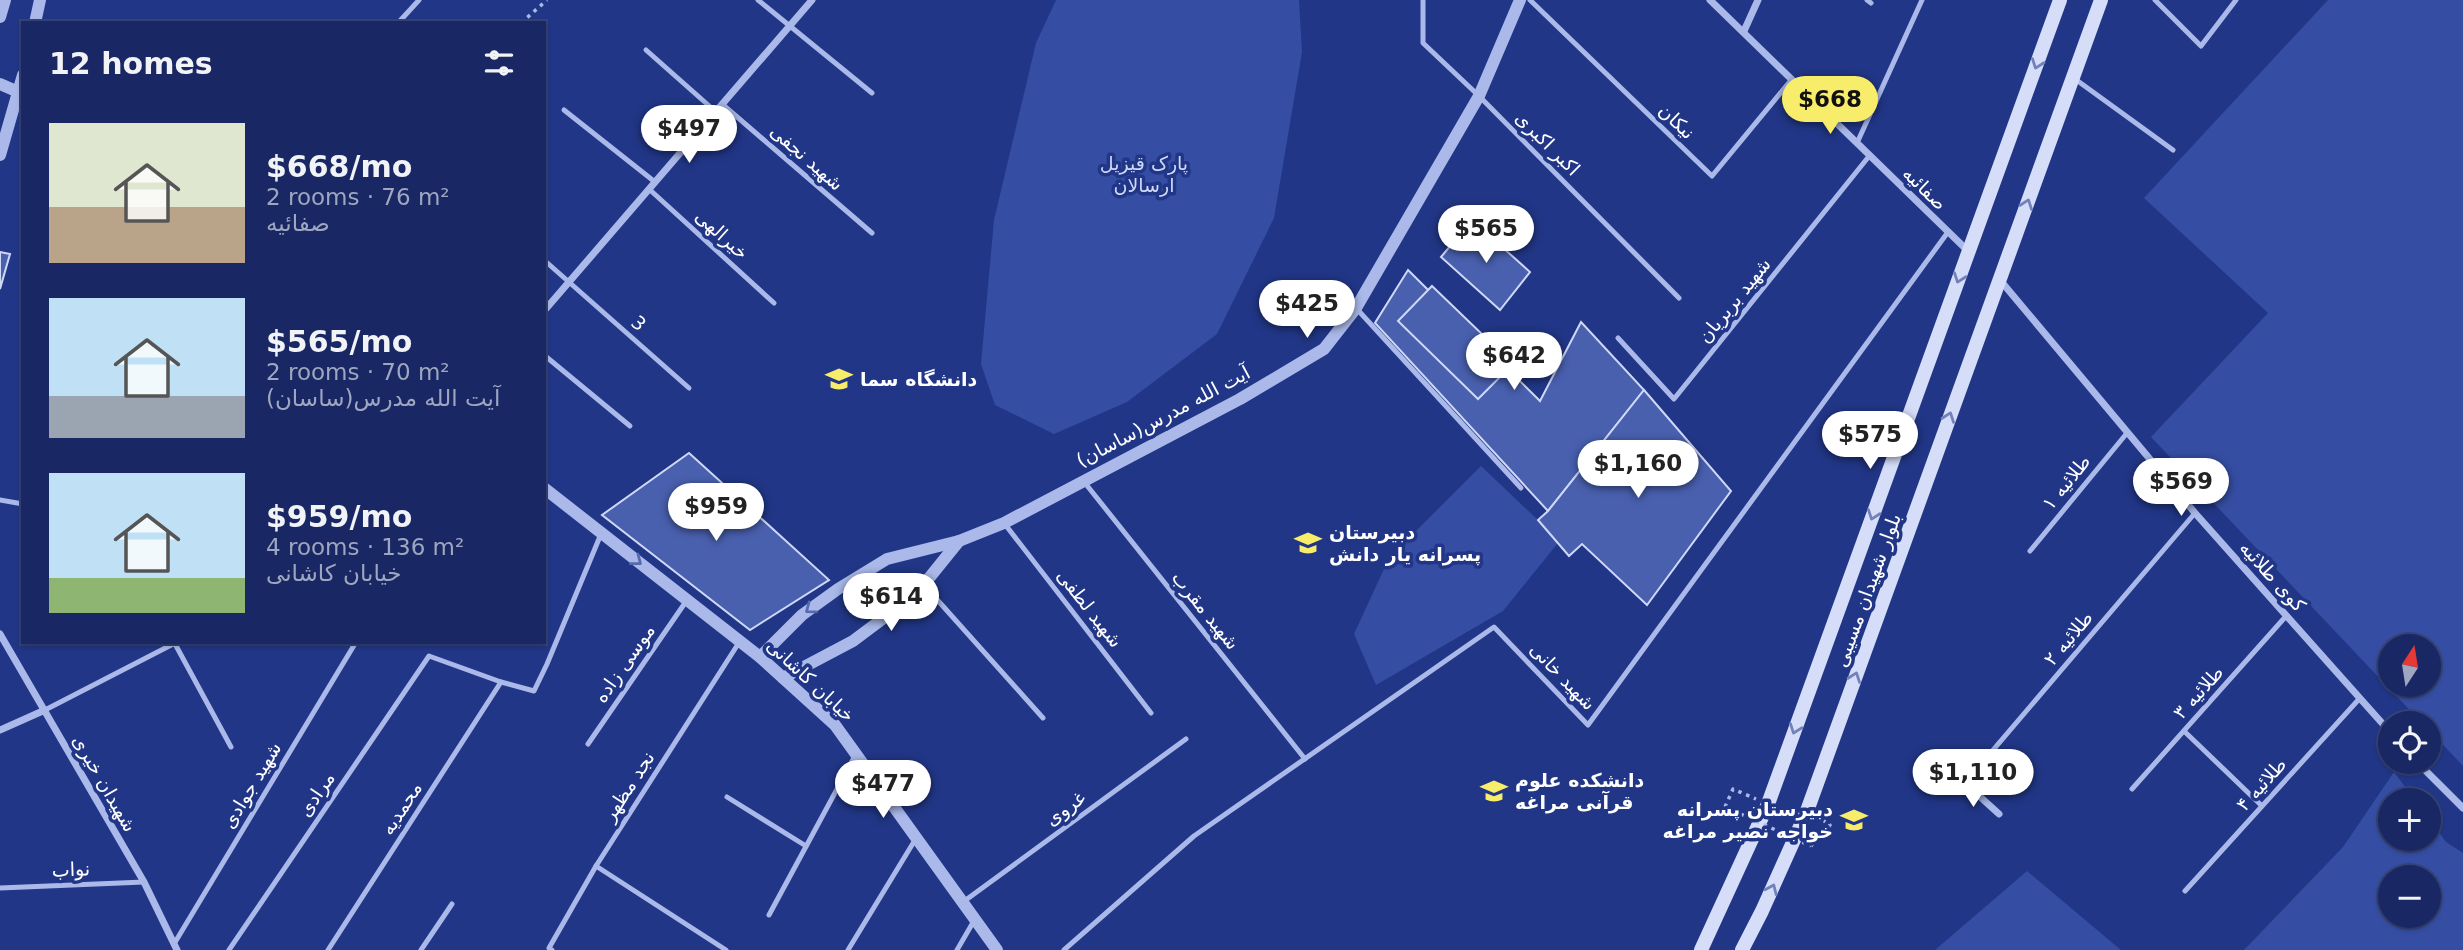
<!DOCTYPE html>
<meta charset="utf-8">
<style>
body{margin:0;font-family:"DejaVu Sans","Noto Sans Arabic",sans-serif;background:#26346d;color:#f1f3f6;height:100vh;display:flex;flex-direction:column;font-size:26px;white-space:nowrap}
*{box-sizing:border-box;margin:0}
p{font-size:23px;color:#9fa6bf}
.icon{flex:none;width:38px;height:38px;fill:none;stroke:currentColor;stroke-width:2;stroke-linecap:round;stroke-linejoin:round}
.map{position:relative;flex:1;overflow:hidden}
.drawer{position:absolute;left:21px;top:21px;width:525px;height:623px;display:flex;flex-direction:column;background:#192864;border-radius:0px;box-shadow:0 2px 5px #0004,0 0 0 2px #374478}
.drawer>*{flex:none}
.needle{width:46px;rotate:12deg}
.fabs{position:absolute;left:2378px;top:634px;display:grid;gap:14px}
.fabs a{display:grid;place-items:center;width:63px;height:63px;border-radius:50%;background:#192864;box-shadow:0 2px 5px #0004,0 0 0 2px #374478;font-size:35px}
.price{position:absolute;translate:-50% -60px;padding:0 16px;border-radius:24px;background:#fff;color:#222;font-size:23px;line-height:46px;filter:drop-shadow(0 2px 4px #0008)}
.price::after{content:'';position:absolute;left:50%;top:42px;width:21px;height:16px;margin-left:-10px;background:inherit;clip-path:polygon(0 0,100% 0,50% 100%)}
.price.active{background:#f7ed6b;color:#111}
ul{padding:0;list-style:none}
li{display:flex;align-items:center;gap:21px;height:175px;padding:0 28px}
li span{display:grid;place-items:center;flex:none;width:196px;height:140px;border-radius:0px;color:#555}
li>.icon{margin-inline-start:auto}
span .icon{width:84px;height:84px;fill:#fffc;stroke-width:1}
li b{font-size:30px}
h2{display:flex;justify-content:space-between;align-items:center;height:84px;padding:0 28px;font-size:30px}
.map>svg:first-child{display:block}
.green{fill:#354ea3;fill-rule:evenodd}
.building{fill:#4960af;stroke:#cfd8f7;stroke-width:2}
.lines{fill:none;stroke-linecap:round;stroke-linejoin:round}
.path{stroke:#aab9ea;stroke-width:3.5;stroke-dasharray:3.5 5;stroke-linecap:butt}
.service{stroke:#aab9ea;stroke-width:5}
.minor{stroke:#aab9ea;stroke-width:7}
.tertiary{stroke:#aab9ea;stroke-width:12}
.secondary{stroke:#d5ddf8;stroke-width:14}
.path-bridge{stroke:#aab9ea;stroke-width:3.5;stroke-dasharray:3.5 5;stroke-linecap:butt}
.oneway{stroke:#7281b9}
.oneway2{stroke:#586aae}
.labels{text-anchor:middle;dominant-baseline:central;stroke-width:7;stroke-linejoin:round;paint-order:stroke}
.street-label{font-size:19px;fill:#fff;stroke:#213686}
.park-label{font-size:19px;fill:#cfd8f7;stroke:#213686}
.poi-label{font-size:19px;font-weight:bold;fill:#fff;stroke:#213686;text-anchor:start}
</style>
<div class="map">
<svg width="2463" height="950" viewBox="0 0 2463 950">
<rect width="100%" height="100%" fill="#213686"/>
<g class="green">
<polygon points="1056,0 1299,0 1302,52 1274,218 1217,334 1127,402 1054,434 995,405 981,364 994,220 1036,43"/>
<path d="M 2328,0 L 2463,0 L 2463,766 L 2429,730 L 2429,723 L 2422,723 L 2151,437 L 2268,313 L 2144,198 ZM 2390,646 L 2429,646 L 2429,684 L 2390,684 Z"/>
<polygon points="1481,466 1538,520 1558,543 1503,611 1376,685 1354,634 1389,558"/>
<path d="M 2394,772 L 2415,800 L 2390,800 L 2390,838 L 2429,838 L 2429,818 L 2446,842 L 2463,853 L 2463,950 L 2244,950 L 2343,847 ZM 2390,877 L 2429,877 L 2429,915 L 2390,915 Z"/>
<polygon points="2027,871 2121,950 1935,950"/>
</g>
<g class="building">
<polygon points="1472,220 1530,272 1500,310 1441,257"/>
<polygon points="0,252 10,254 0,289"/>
<polygon points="1408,270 1540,401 1581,322 1644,390 1548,511 1375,323"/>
<polygon points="1432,286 1513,364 1478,399 1398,321"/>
<polygon points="1644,390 1731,491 1647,605 1582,544 1569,556 1538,520 1548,511"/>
<polygon points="689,453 829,580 750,630 602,515"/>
</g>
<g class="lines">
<g class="path">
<polyline points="521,23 547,0"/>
<polyline points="1725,807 1733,789 1756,799"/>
<polyline points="1811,846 1830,825 1821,819"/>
</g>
<g class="service">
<polyline points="758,0 872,93"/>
<polyline points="1423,0 1423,43 1479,96 1679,298"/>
<polyline points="1530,0 1712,176 1792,79"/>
<polyline points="1867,0 1871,3"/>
<polyline points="2155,0 2201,46 2236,0"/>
<polyline points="398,23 419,0"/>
<polyline points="646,50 716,112"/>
<polyline points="2075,79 2173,150"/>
<polyline points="722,104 872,233"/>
<polyline points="564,110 655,182"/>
<polyline points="1857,143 1922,0"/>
<polyline points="649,189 774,303"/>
<polyline points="544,260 689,388"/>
<polyline points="1356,308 1521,488"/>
<polyline points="1618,338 1674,399 1870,155"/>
<polyline points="544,355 630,426"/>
<polyline points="1085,483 1305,759"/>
<polyline points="0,500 23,504"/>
<polyline points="1004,523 1151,713"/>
<polyline points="2030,551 2127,433"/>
<polyline points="924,585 1043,718"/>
<polyline points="174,642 231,747"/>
<polyline points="45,710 177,642"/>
<polyline points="2184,731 2262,806"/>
<polyline points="588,744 687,600"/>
<polyline points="1965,783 2195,513"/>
<polyline points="2132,789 2287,615"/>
<polyline points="727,797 806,846"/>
<polyline points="596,866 726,950"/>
<polyline points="0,888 144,882"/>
<polyline points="2185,891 2360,698"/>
<polyline points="963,902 1186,739"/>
<polyline points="769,915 856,754"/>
<polyline points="174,944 356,642"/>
<polyline points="229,950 429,656 501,682 534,691 547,664 601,534"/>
<polyline points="328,950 501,682"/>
<polyline points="421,950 452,904"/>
<polyline points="552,950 549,948 596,866 740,641"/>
<polyline points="848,950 915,840"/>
<polyline points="957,950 975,919"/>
<polyline points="1064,950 1194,836 1494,627 1588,725 1948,232"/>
</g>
<g class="minor">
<polyline points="1710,0 1968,251"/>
<polyline points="1744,31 1758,0"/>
<polyline points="2000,280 2195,513 2390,732"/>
<polyline points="544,311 812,0"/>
<polyline points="0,634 144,882 177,950"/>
<polyline points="0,730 45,710"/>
<polyline points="2416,761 2463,808"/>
<polyline points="1965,783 1999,814"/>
</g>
<g class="tertiary">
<polyline points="0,17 5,0"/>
<polyline points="35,23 40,0"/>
<polyline points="0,84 23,94"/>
<polyline points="0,155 23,75"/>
<polyline points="544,488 760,657 835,725 997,950"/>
<polyline points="760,657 802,615 838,589 887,559 959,541 1004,523 1240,399 1324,349 1356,308 1479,96 1520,0"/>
<polyline points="783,678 853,641 917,593 959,541"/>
</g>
<g class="secondary">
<polyline points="1701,950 1768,804 2060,0"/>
<polyline points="1742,950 1762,911 1807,811 2101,0"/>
</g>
<polyline class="path-bridge" points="1725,807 1811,846"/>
</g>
<defs><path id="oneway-chevron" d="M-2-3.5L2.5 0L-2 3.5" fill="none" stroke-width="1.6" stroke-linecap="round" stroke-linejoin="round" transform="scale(1.75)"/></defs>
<g class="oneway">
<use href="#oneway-chevron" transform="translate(2037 64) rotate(110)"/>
<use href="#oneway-chevron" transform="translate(2027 204) rotate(-70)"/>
<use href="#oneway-chevron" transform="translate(1959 278) rotate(110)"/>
<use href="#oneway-chevron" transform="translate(1949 417) rotate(-70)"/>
<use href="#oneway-chevron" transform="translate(1873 515) rotate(110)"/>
<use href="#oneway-chevron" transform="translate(1855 677) rotate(-70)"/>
<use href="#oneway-chevron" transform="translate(1795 729) rotate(110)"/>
<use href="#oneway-chevron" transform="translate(1772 889) rotate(-66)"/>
</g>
<g class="oneway2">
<use href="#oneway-chevron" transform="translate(637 561) rotate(38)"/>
<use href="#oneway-chevron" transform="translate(810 609) rotate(143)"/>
</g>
<defs>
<symbol id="university-bare" viewBox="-9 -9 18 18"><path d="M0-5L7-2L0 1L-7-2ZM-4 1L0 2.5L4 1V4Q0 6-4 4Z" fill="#f7ed6b" stroke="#213686" stroke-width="2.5" paint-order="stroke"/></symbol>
<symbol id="school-bare" viewBox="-9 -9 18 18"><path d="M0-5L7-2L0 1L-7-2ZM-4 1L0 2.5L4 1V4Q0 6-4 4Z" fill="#f7ed6b" stroke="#213686" stroke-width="2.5" paint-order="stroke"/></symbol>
</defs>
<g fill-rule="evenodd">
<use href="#university-bare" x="820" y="360" width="38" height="38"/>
<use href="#school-bare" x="1289" y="524" width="38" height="38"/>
<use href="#university-bare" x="1475" y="772" width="38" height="38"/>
<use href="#school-bare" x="1835" y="801" width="38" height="38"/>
</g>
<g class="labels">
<g class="street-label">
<text transform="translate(1677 121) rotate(44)">نیکان</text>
<text transform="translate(1548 143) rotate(45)">اکبر اکبری</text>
<text transform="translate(807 157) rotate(41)">شهید نجفی</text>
<text transform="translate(1925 188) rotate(44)">صفائیه</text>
<text transform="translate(722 234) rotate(42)">خیرالهی</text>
<text transform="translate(1734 300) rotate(-51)">شهید بربریان</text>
<text transform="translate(639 323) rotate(41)">3</text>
<text transform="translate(1163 416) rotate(-28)">آیت الله مدرس(ساسان)</text>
<text transform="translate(2066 482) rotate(-51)">طلائیه ۱</text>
<text transform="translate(2273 576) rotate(48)">کوی طلائیه</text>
<text transform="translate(1867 590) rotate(-70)">بلوار شهیدان مسیبی</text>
<text transform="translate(1090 608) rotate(52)">شهید لطفی</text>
<text transform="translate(1206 610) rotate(51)">شهید مقرب</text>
<text transform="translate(2068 638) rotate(-50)">طلائیه ۲</text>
<text transform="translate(624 663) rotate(-55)">موسی زاده</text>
<text transform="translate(1563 676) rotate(46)">شهید خانی</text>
<text transform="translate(811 680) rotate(43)">خیابان کاشانی</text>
<text transform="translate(2198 692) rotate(-48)">طلائیه ۳</text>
<text transform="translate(105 783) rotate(60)">شهیدان خیری</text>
<text transform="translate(2261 784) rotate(-48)">طلائیه ۴</text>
<text transform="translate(251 785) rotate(-59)">شهید جوادی</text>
<text transform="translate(628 786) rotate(-57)">نجد مظهر</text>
<text transform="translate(316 794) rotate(-56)">مرادی</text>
<text transform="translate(401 808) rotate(-57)">محمدیه</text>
<text transform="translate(1065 808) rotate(-36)">غروی</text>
<text transform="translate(71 869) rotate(-2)">نواب</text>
</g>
<g class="park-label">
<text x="1144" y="163">پارک قیزیل<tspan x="1144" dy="22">ارسالان</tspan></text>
</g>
<g class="poi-label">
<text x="860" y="379">دانشگاه سما</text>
<text x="1329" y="532">دبیرستان<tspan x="1329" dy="22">پسرانه یار دانش</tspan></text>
<text x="1515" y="780">دانشکده علوم<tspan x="1515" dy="22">قرآنی مراغه</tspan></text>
<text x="1833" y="809" text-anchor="end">دبیرستان پسرانه<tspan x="1833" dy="22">خواجه نصیر مراغه</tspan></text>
</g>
</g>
</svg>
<div class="fabs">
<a><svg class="needle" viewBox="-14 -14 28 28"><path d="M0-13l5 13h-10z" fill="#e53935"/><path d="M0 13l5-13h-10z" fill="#9fa6bf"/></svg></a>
<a><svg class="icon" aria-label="locate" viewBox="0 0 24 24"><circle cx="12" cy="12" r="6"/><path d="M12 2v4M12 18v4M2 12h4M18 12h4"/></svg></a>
<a>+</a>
<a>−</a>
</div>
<b class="price active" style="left:1830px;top:136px">$668</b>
<b class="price" style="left:689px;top:165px">$497</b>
<b class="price" style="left:1486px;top:265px">$565</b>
<b class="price" style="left:1307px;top:340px">$425</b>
<b class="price" style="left:1514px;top:392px">$642</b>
<b class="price" style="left:1870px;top:471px">$575</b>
<b class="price" style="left:1638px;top:500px">$1,160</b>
<b class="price" style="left:2181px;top:518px">$569</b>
<b class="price" style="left:716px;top:543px">$959</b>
<b class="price" style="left:891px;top:633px">$614</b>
<b class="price" style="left:1973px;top:809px">$1,110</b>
<b class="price" style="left:883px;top:820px">$477</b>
<section class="drawer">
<h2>12 homes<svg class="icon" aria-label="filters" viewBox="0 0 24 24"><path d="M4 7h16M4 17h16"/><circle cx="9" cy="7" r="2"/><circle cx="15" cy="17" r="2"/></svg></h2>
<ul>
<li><span style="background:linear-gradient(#dfe7d0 60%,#b9a48a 0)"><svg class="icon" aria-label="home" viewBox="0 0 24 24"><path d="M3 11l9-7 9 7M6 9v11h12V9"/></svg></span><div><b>$668/mo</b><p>2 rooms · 76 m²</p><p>صفائیه</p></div></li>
<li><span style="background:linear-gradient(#bfe0f5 70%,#9aa5b1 0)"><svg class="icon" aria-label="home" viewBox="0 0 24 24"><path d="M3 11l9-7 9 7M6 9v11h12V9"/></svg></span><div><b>$565/mo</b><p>2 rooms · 70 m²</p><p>آیت الله مدرس(ساسان)</p></div></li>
<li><span style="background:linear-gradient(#bfe0f5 75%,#8fb573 0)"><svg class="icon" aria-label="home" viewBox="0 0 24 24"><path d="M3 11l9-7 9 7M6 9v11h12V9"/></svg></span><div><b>$959/mo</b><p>4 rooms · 136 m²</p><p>خیابان کاشانی</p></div></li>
</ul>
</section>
</div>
